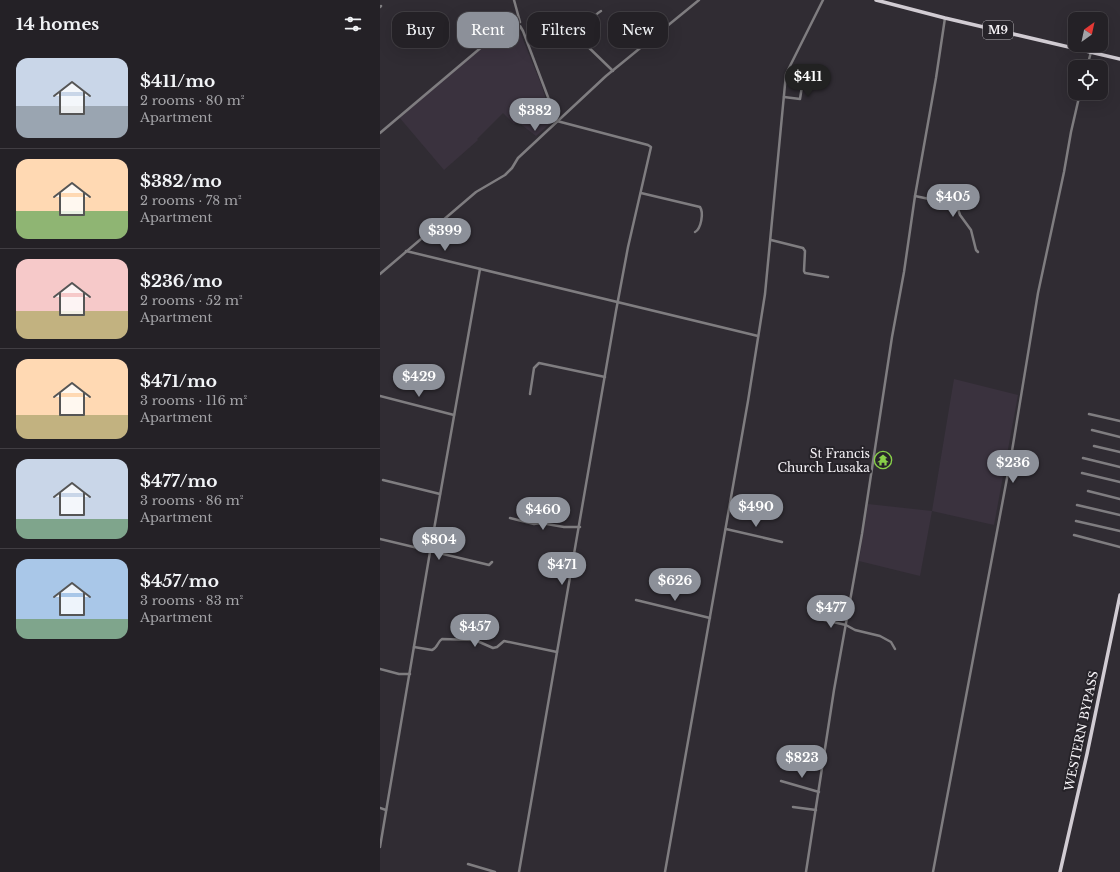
<!DOCTYPE html>
<meta charset="utf-8">
<style>
body{margin:0;font-family:"Libre Baskerville",serif;background:#2c292e;color:#f1f3f6;height:100vh;display:flex;flex-direction:column;font-size:15px;white-space:nowrap}
*{box-sizing:border-box;margin:0}
p{font-size:13px;color:#a3a3a7}
.icon{flex:none;width:22px;height:22px;fill:none;stroke:currentColor;stroke-width:2;stroke-linecap:round;stroke-linejoin:round}
.map{position:relative;flex:1;overflow:hidden}
.drawer{display:flex;flex-direction:column;background:#242126;width:380px}
.drawer>*{flex:none}
.guide{position:absolute;left:12px;top:12px;width:380px;height:36px;display:flex;gap:8px}
.needle{width:26px;rotate:33deg}
.buttons{position:absolute;left:688px;top:12px;display:grid;gap:8px}
.buttons a{display:grid;place-items:center;width:40px;height:40px;border-radius:8px;background:#242126;box-shadow:0 4px 16px #0002,0 0 0 1px #413e43;font-size:20px}
.price{position:absolute;translate:-50% -34px;padding:0 9px;border-radius:14px;background:#8c9099;color:#fff;font-size:13px;line-height:26px;filter:drop-shadow(0 1px 2px #0008)}
.price::after{content:'';position:absolute;left:50%;top:24px;width:12px;height:9px;margin-left:-6px;background:inherit;clip-path:polygon(0 0,100% 0,50% 100%)}
.price.on{background:#222;color:#fff}
ul{padding:0;list-style:none}
li{display:flex;align-items:center;gap:12px;height:100px;padding:0 16px}
li+li{border-top:1px solid #413e43}
li span{display:grid;place-items:center;flex:none;width:112px;height:80px;border-radius:12px;color:#555}
li>.icon{margin-inline-start:auto}
span .icon{width:48px;height:48px;fill:#fffc;stroke-width:1}
li b{font-size:17px}
h2{display:flex;justify-content:space-between;align-items:center;height:48px;padding:0 16px;font-size:17px}
.tag{padding:0 14px;border-radius:12px;background:#242126;box-shadow:0 4px 16px #0002,0 0 0 1px #413e43;font-size:14px;line-height:36px}
.tag.on{background:#8c9099;color:#fff}
main{display:flex;flex:1;min-height:0}
.map>svg:first-child{display:block}
.built{fill:#3a323e}
.lines{fill:none;stroke-linecap:round;stroke-linejoin:round}
.minor{stroke:#7f7d80;stroke-width:2.5}
.major{stroke:#d1ccd3;stroke-width:3.5}
.labels{text-anchor:middle;dominant-baseline:central;stroke-width:4;stroke-linejoin:round;paint-order:stroke}
.shield{fill:#262329;stroke:#b6b3b8;stroke-width:1}
.shield-label{font-size:11px;font-weight:bold;fill:#f4f1f5}
.poi-label{font-size:12px;fill:#f4f1f5;stroke:#262329;text-anchor:end}
.street-label{font-size:12px;fill:#f4f1f5;stroke:#262329}
</style>
<main>
<section class="drawer">
<h2>14 homes<svg class="icon" aria-label="filters" viewBox="0 0 24 24"><path d="M4 7h16M4 17h16"/><circle cx="9" cy="7" r="2"/><circle cx="15" cy="17" r="2"/></svg></h2>
<ul>
<li><span style="background:linear-gradient(#c9d6e8 60%,#9aa5b1 0)"><svg class="icon" aria-label="home" viewBox="0 0 24 24"><path d="M3 11l9-7 9 7M6 9v11h12V9"/></svg></span><div><b>$411/mo</b><p>2 rooms · 80 m²</p><p>Apartment</p></div></li>
<li><span style="background:linear-gradient(#ffd9b3 65%,#8fb573 0)"><svg class="icon" aria-label="home" viewBox="0 0 24 24"><path d="M3 11l9-7 9 7M6 9v11h12V9"/></svg></span><div><b>$382/mo</b><p>2 rooms · 78 m²</p><p>Apartment</p></div></li>
<li><span style="background:linear-gradient(#f6c9c9 65%,#c2b280 0)"><svg class="icon" aria-label="home" viewBox="0 0 24 24"><path d="M3 11l9-7 9 7M6 9v11h12V9"/></svg></span><div><b>$236/mo</b><p>2 rooms · 52 m²</p><p>Apartment</p></div></li>
<li><span style="background:linear-gradient(#ffd9b3 70%,#c2b280 0)"><svg class="icon" aria-label="home" viewBox="0 0 24 24"><path d="M3 11l9-7 9 7M6 9v11h12V9"/></svg></span><div><b>$471/mo</b><p>3 rooms · 116 m²</p><p>Apartment</p></div></li>
<li><span style="background:linear-gradient(#c9d6e8 75%,#7fa58c 0)"><svg class="icon" aria-label="home" viewBox="0 0 24 24"><path d="M3 11l9-7 9 7M6 9v11h12V9"/></svg></span><div><b>$477/mo</b><p>3 rooms · 86 m²</p><p>Apartment</p></div></li>
<li><span style="background:linear-gradient(#a9c7e8 75%,#7fa58c 0)"><svg class="icon" aria-label="home" viewBox="0 0 24 24"><path d="M3 11l9-7 9 7M6 9v11h12V9"/></svg></span><div><b>$457/mo</b><p>3 rooms · 83 m²</p><p>Apartment</p></div></li>
</ul>
</section>
<div class="map">
<svg width="740" height="872" viewBox="0 0 740 872">
<rect width="100%" height="100%" fill="#302c33"/>
<g class="built">
<polygon points="132,24 137,25 161,84 173,121 156,136 138,122 134,124 123,113 97,139 98,140 64,170 19,117 128,25"/>
<polygon points="574,379 638,395 614,525 552,511 540,576 479,561 488,504 552,511"/>
</g>
<g class="lines">
<g class="minor">
<polyline points="134,0 140,22 137,23"/>
<polyline points="0,7 1,6"/>
<path d="M 221,11 C 214,15 200,31 200,39 L 233,71"/>
<polyline points="707,67 711,52"/>
<polyline points="404,97 420,99 423,80 427,68"/>
<polyline points="0,133 110,40 129,24 134,23 140,26 143,31 177,121 268,145 271,147 248,247 236,311 139,872"/>
<path d="M 261,193 L 320,207 C 324,213 321,229 315,232"/>
<polyline points="535,196 573,204 577,206 580,215 591,230 596,250 598,252"/>
<polyline points="391,240 423,248 425,251 424,271 425,273 448,277"/>
<polyline points="26,251 378,336"/>
<polyline points="0,274 96,192 125,175 132,168 138,158 226,76 319,0"/>
<polyline points="150,394 154,368 159,363 225,377"/>
<polyline points="0,396 74,415"/>
<polyline points="709,414 740,421"/>
<polyline points="712,430 740,437"/>
<polyline points="714,446 740,452"/>
<polyline points="703,458 740,467"/>
<polyline points="702,473 740,482"/>
<polyline points="3,480 60,494"/>
<polyline points="708,491 740,499"/>
<polyline points="697,505 740,515"/>
<polyline points="130,518 154,524 161,523 184,527 200,527"/>
<polyline points="696,521 740,531"/>
<polyline points="346,529 402,542"/>
<polyline points="694,535 740,547"/>
<polyline points="0,539 105,564 109,565 112,562"/>
<polyline points="256,600 330,618"/>
<polyline points="440,619 466,625 475,630 500,636 511,642 515,649"/>
<path d="M 34,647 L 52,650 C 58,648 57,642 62,639 L 95,640 L 113,648 L 117,647 L 124,641 L 177,652"/>
<polyline points="0,669 19,674 30,674"/>
<polyline points="401,781 439,792"/>
<polyline points="413,807 436,810"/>
<polyline points="0,808 6,810"/>
<polyline points="0,847 50,552 100,269"/>
<polyline points="88,864 115,872"/>
<polyline points="285,872 368,401 385,294 406,74 443,0"/>
<polyline points="426,872 454,690 482,534 512,337 524,272 535,196 556,78 565,18"/>
<polyline points="553,872 631,457 658,293 684,172 691,132 700,93"/>
</g>
<g class="major">
<polyline points="496,0 565,18 740,59"/>
<polyline points="680,872 707,754 740,595"/>
</g>
</g>
<defs>
<symbol id="temple-ring" viewBox="-11 -11 22 22"><circle r="9.5" fill="#262329" stroke="#88cf49" stroke-width="1.5"/><path d="M0-6L5-2H3V0L6.5 2.5H4V6H1.5V3h-3V6H-4V2.5H-6.5L-3 0V-2H-5Z" fill="#88cf49"/></symbol>
</defs>
<g fill-rule="evenodd">
<use href="#temple-ring" x="493" y="450" width="20" height="20"/>
</g>
<g class="labels">
<rect class="shield" x="603" y="21" width="30" height="18" rx="3"/>
<g class="shield-label">
<text x="618" y="30">M9</text>
</g>
<g class="poi-label">
<text x="490" y="453">St Francis<tspan x="490" dy="14">Church Lusaka</tspan></text>
</g>
<g class="street-label">
<text transform="translate(701 731) rotate(-78)">WESTERN BYPASS</text>
</g>
</g>
</svg>
<div class="buttons">
<a><svg class="needle" viewBox="-14 -14 28 28"><path d="M0-13l5 13h-10z" fill="#e53935"/><path d="M0 13l5-13h-10z" fill="#a3a3a7"/></svg></a>
<a><svg class="icon" aria-label="locate" viewBox="0 0 24 24"><circle cx="12" cy="12" r="6"/><path d="M12 2v4M12 18v4M2 12h4M18 12h4"/></svg></a>
</div>
<b class="price on" style="left:428px;top:98px">$411</b>
<b class="price" style="left:155px;top:132px">$382</b>
<b class="price" style="left:573px;top:218px">$405</b>
<b class="price" style="left:65px;top:252px">$399</b>
<b class="price" style="left:39px;top:398px">$429</b>
<b class="price" style="left:633px;top:484px">$236</b>
<b class="price" style="left:376px;top:528px">$490</b>
<b class="price" style="left:163px;top:531px">$460</b>
<b class="price" style="left:59px;top:561px">$804</b>
<b class="price" style="left:182px;top:586px">$471</b>
<b class="price" style="left:295px;top:602px">$626</b>
<b class="price" style="left:451px;top:629px">$477</b>
<b class="price" style="left:95px;top:648px">$457</b>
<b class="price" style="left:422px;top:779px">$823</b>
<div class="guide">
<a class="tag">Buy</a>
<a class="tag on">Rent</a>
<a class="tag">Filters</a>
<a class="tag">New</a>
</div>
</div>
</main>
